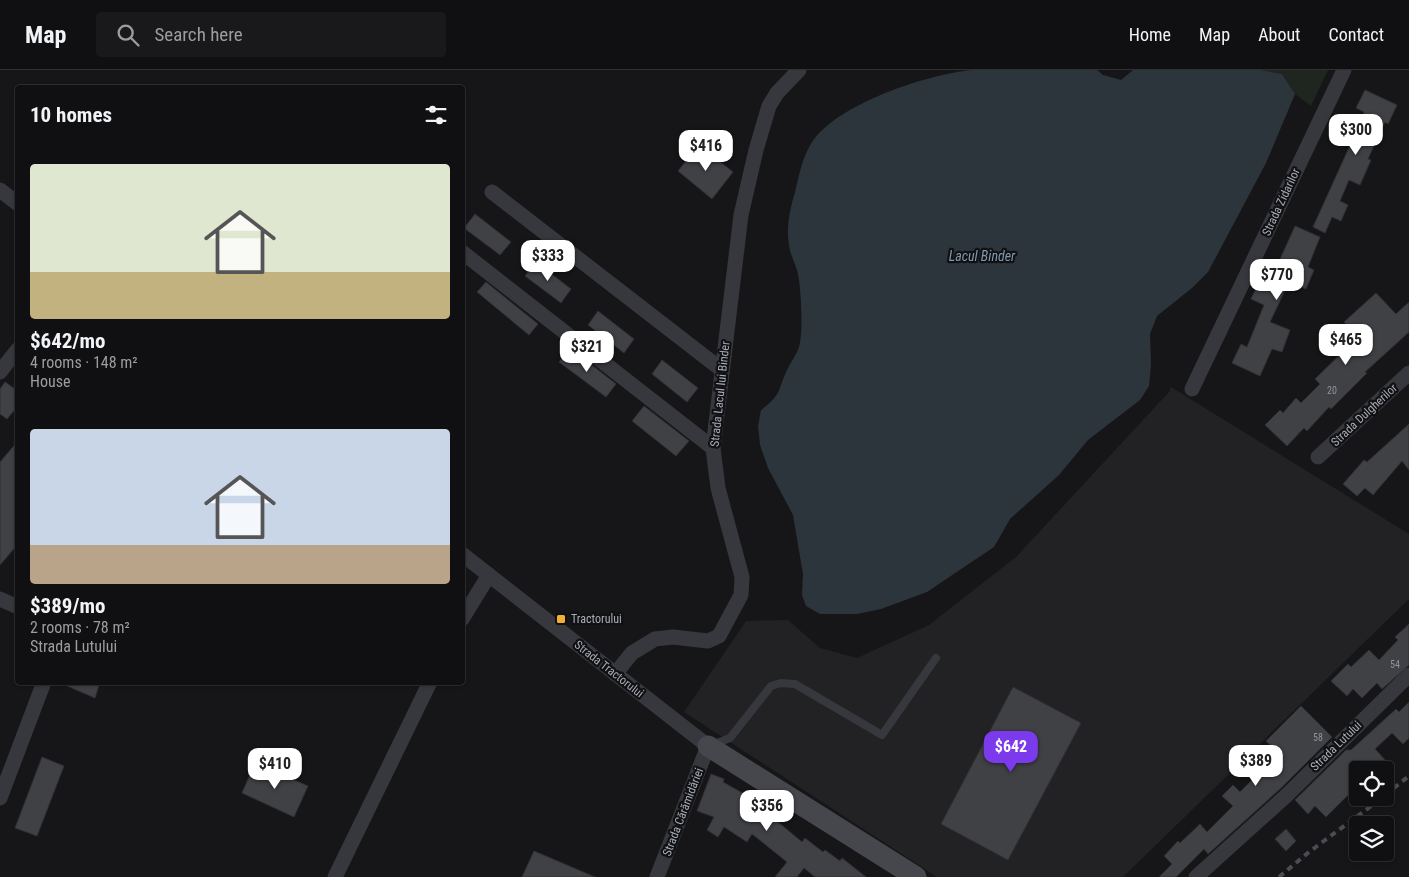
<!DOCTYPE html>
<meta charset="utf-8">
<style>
body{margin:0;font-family:"Roboto Condensed",sans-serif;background:#19191b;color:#f1f3f6;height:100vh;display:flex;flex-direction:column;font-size:19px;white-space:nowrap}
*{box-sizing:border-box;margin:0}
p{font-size:16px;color:#9c9d9f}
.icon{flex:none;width:28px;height:28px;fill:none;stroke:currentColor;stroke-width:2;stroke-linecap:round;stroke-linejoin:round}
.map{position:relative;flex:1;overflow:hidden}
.details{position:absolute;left:15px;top:15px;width:450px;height:600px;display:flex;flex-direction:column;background:#101012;border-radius:5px;box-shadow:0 1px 4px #0004,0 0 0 1px #303032}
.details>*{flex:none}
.tools{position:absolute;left:1349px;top:691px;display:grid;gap:10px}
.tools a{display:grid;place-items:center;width:45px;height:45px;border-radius:5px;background:#101012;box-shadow:0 1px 4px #0004,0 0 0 1px #303032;font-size:25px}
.price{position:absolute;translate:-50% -42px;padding:0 11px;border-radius:10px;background:#fff;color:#222;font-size:16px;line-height:32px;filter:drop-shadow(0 1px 2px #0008)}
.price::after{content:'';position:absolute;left:50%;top:30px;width:15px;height:11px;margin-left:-8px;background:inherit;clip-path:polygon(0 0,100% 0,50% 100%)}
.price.current{background:#7c3aed;color:#fff}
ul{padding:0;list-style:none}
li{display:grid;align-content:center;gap:10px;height:265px;padding:0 15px}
li span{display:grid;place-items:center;height:155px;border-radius:5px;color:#555}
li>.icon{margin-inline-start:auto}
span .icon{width:90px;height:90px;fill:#fffc;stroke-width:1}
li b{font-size:21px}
h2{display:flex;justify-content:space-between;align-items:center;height:60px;padding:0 15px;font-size:21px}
header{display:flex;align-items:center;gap:30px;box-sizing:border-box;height:70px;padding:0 25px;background:#101012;border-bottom:1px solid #303032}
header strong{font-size:24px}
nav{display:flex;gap:28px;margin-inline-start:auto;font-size:18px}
.search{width:350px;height:45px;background:#19191b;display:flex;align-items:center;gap:12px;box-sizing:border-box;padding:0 18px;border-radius:5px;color:#9c9d9f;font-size:19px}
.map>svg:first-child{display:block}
.built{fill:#222225}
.green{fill:#1e261f}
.water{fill:#2c353c}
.building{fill:#404145;stroke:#303034}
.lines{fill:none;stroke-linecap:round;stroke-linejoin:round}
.lane{stroke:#37383d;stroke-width:8}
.street{stroke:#37383d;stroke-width:15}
.secondary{stroke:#45474d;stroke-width:21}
.rail{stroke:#4a4c52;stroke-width:4;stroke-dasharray:6 5;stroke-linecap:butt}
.poi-dot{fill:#f2b134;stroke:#111113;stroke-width:2}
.labels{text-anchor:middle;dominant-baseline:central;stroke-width:4.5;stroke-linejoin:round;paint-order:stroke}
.number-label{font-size:10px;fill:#8e929b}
.street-label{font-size:12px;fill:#a8adb8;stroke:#111113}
.poi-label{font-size:12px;fill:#a8adb8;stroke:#111113;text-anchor:start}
.water-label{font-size:14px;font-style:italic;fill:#7f9bb3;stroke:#111113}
</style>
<header>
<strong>Map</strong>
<div class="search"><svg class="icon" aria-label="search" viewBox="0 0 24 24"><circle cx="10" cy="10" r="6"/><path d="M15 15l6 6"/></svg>Search here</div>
<nav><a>Home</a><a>Map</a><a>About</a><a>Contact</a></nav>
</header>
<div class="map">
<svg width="1409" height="807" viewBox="0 0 1409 807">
<rect width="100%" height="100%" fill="#161618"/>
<polygon class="built" points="1171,317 1409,464 1409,529 1123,807 937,807 684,642 746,551 788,550 820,578 857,588 929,555 1016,487 1169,322"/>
<polygon class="green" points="1261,0 1328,0 1311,36 1295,24 1282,4"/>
<path class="water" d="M 971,0 L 1097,0 L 1103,5 L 1121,10 L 1133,0 L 1261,0 L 1282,4 L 1295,24 L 1266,93 L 1208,202 L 1192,218 L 1157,246 L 1150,264 L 1151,294 L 1149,316 L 1140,330 L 1088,370 L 1059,405 L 1010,449 L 994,477 L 927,522 L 881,539 L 857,544 L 820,544 L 806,536 L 802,525 L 803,504 L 793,445 L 768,398 L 760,375 L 758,356 L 761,340 C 782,324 777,322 787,300 C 790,293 795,287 798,280 C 804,266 801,219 798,204 C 796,194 790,185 789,175 C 786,157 790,139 795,122 C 799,105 802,88 812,72 C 839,33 926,5 971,0 Z"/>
<g class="building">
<polygon points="1365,20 1397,35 1388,54 1385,52 1368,89 1371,90 1360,115 1349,110 1340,131 1348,135 1341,151 1332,147 1325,163 1313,157 1357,60 1364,42 1356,38"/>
<polygon points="699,75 733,102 712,129 678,101"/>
<polygon points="475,144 511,172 500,185 464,158"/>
<polygon points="1295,156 1320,167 1308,197 1314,200 1306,219 1289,212 1270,252 1290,260 1282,282 1272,279 1260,306 1232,293 1241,274 1247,277 1264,235 1251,229 1259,212 1268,216"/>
<polygon points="536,192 571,219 561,233 525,206"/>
<polygon points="486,212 538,254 529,265 477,222"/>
<polygon points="1376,223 1396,244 1409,232 1409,262 1365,302 1367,303 1331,339 1329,337 1307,361 1304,358 1287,376 1265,355 1280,340 1283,343 1296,328 1301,333 1320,314 1315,309 1358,267 1344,252"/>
<polygon points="598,241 634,269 624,283 588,255"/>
<polygon points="570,278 616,314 606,327 559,292"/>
<polygon points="662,290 698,318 687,332 652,304"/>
<polygon points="5,312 18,321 18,336 7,349 0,344 0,319"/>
<polygon points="644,336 689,371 676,386 632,351"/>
<polygon points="1409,354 1409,400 1402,391 1373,425 1365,418 1357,426 1343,414 1364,390 1367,392"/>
<polygon points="18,371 18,474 0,495 0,392"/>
<polygon points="1409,554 1409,595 1382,619 1377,613 1362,628 1353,619 1347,626 1331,611 1348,594 1351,597 1369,580 1379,590 1398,570 1395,567"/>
<polygon points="58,612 100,612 95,628"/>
<polygon points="1013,617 1081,653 1008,790 941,754"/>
<polygon points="1409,632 1409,668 1403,674 1392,663 1375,679 1387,692 1378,700 1358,700 1358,715 1326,747 1315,736 1308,744 1295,730 1346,680 1351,680 1396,639 1399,642"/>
<polygon points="1301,636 1332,667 1281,718 1208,784 1204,779 1176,807 1159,807 1172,794 1164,786 1178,771 1180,773 1200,754 1207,762 1233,736 1222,726 1233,715 1240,722 1264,698 1257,691 1271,676 1266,671"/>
<polygon points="42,687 64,696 37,766 15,758"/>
<polygon points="255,693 308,716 294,747 242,723"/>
<polygon points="711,704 724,709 723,712 769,738 766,742 802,772 805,768 823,782 825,780 840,791 842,788 866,807 815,807 804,798 797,807 775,807 787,792 752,764 747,772 724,757 718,767 707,760 714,747 697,741"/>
<polygon points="1286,759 1296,771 1286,781 1275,769"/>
<polygon points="534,781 595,807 522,807"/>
</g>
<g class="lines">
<polyline class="lane" points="712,675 730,668 771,616 781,613 795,614 882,665 936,588"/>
<g class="street">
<polyline points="0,120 18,134"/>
<polyline points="492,122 722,300"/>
<polyline points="462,182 713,378"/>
<polyline points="0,302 18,279"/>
<polyline points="1192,319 1344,0"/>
<polyline points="1318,387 1409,303"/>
<polyline points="462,484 708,676 657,807"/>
<polyline points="0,529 18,537"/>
<polyline points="462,549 489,505"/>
<polyline points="615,604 632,583 655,569 673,567 708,571 719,566 741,525 742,507 718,418 713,378 741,145 756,80 769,36 777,23 799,0"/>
<polyline points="0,728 44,612"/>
<polyline points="335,807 430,612"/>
<polyline points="1196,807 1287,725 1409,605"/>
</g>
<polyline class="secondary" points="708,676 916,807"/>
<g class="rail">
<polyline points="1385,725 1409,706"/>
<polyline points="1279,807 1309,782 1382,728"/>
</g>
</g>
<rect class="poi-dot" x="556" y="544" width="10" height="10" rx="2.5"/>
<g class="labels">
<g class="number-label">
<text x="1332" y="320">20</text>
<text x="1395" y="594">54</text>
<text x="1318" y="667">58</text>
</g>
<g class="street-label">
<text transform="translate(1281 132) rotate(-65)">Strada Zidarilor</text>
<text transform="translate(720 324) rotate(-84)">Strada Lacul lui Binder</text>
<text transform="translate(1364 345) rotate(-43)">Strada Dulgherilor</text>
<text transform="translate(609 599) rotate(38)">Strada Tractorului</text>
<text transform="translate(1336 676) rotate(-44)">Strada Lutului</text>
<text transform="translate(683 742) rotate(-69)">Strada Cărămidăriei</text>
</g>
<g class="poi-label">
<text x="571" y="549">Tractorului</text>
</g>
<g class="water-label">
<text x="982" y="186">Lacul Binder</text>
</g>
</g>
</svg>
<div class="tools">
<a><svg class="icon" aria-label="locate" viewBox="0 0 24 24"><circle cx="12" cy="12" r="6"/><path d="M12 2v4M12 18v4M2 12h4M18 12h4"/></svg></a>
<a><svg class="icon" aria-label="layers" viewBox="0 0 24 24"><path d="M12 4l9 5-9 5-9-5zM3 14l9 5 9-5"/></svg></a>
</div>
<b class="price" style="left:1356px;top:86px">$300</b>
<b class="price" style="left:706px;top:102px">$416</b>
<b class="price" style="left:548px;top:212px">$333</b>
<b class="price" style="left:1277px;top:231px">$770</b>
<b class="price" style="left:1346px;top:296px">$465</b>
<b class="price" style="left:587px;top:303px">$321</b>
<b class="price current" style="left:1011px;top:703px">$642</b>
<b class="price" style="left:1256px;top:717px">$389</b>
<b class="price" style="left:275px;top:720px">$410</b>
<b class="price" style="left:767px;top:762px">$356</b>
<section class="details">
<h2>10 homes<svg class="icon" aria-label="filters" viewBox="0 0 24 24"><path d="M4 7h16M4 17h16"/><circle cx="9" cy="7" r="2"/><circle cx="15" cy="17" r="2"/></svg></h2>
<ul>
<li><span style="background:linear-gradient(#dfe7d0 70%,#c2b280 0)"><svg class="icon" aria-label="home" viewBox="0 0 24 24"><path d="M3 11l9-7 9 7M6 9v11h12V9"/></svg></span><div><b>$642/mo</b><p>4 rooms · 148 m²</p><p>House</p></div></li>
<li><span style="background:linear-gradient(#c9d6e8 75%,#b9a48a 0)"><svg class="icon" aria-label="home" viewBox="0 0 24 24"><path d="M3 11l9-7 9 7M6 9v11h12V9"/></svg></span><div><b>$389/mo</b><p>2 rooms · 78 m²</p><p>Strada Lutului</p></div></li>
</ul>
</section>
</div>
